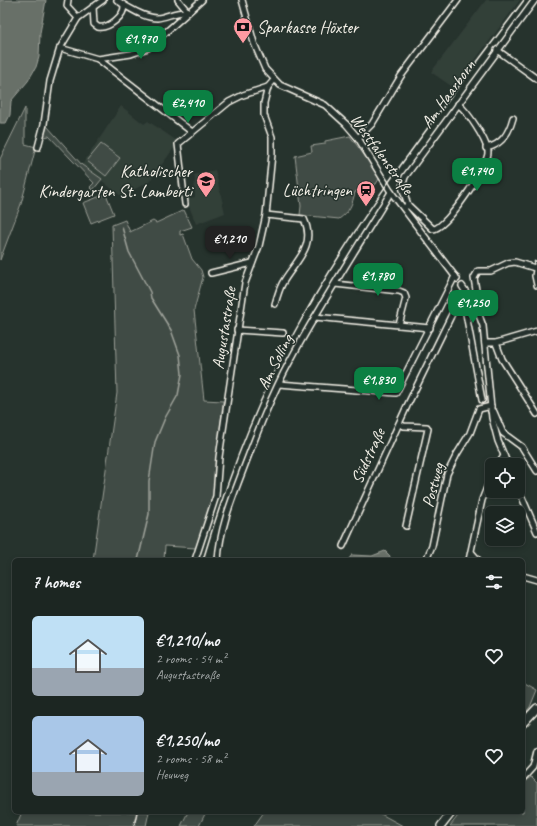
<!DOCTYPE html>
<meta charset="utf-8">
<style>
body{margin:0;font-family:Caveat,sans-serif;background:#252e2a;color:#f1f3f6;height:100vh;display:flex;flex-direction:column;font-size:15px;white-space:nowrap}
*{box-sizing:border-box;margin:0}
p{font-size:13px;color:#a0a5a5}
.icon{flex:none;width:22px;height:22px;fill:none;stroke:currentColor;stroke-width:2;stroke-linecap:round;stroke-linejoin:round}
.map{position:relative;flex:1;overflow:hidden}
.drawer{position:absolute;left:12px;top:558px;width:513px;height:256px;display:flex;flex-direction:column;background:#1c2622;border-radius:6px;box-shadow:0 2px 6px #0003,0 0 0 1px #3a4340}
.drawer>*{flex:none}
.controls{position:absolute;left:485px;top:458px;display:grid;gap:8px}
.controls a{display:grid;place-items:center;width:40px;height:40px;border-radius:6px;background:#1c2622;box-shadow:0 2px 6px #0003,0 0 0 1px #3a4340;font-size:20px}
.price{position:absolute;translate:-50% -34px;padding:0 9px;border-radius:8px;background:#0b8043;color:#fff;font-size:13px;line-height:26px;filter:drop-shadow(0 1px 2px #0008)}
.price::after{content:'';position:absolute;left:50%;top:24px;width:12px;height:9px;margin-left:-6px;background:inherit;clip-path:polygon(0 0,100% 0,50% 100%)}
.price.current{background:#222;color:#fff}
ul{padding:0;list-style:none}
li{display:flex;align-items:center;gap:12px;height:100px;padding:0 20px}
li span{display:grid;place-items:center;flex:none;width:112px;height:80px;border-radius:6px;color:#555}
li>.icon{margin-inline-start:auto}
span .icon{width:48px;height:48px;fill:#fffc;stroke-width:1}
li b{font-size:17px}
h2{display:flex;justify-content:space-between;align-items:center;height:48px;padding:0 20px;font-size:17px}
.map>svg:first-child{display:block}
.built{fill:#333f39}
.green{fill:#414b45;stroke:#9a9e96}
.water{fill:#676f68;stroke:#9fa39b}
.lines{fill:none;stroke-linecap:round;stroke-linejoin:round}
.stream{stroke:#9fa39b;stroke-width:1.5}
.minor-casing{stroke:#f4f1e8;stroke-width:8}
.major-casing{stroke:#f4f1e8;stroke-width:10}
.minor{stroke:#26332d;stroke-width:5}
.major{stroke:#26332d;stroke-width:7}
.rail{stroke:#f4f1e8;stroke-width:1.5}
.labels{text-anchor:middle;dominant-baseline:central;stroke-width:3;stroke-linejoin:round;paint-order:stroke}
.poi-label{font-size:17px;fill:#f4f1e8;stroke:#26332d;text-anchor:end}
.street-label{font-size:17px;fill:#f4f1e8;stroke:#26332d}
</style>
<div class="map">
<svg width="537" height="826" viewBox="0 0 537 826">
<rect width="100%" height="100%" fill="#26332d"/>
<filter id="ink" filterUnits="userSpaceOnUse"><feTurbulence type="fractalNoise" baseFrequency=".025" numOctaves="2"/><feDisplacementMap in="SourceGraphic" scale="8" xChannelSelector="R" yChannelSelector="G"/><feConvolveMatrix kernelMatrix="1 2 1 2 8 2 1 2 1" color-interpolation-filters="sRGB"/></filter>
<g filter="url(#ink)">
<g class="built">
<polygon points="486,0 520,0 454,88 431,72"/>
<polygon points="121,106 144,124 148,121 177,141 174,148 149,182 121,196 82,165"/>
<polygon points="215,170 225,213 196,224 187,201 187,199 195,197 195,192 193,190 195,181 194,175"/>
</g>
<g class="green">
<polygon points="25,108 25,144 36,147 21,204 0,260 0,159"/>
<polygon points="47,126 82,165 102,179 93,190 90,187 94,183 49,136 44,137"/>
<path d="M 350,136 L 378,174 L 379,179 L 376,184 L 355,192 C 352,205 350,211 339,219 L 300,215 L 301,206 L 295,156 L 312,152 L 311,146 L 325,144 L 325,141 Z"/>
<polygon points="101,144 120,158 106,176 87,161"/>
<polygon points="106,194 114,214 91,223 83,203"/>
<polygon points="184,210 192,227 180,231 180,235 183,234 192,259 201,270 203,277 194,310 204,400 223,401 214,496 196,548 165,546 164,560 93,560 117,393 112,225 125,220 130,232 153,221 156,223"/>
<polygon points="523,682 537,690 530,707 523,716"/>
<polygon points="531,777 537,783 537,826 450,826 461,812 523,812 523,782"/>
<polygon points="22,812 149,812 146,826 16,826"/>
<polygon points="188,812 206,812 199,826 181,826"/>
<polygon points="264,812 377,812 403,826 254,826"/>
</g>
<g class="water">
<polygon points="0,0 46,0 40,33 39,57 36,67 28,81 11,101 10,115 6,123 0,123"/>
<polygon points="385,551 390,556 389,560 348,560 352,555 372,556"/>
</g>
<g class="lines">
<polyline class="stream" points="122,227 129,252 150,292 151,298 171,330 180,355 182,374 178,395 165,418 155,442 149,481 149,514 138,560"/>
<defs>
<g id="minor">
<polyline points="68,0 67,6 78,18"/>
<polyline points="178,0 188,12"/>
<polyline points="242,0 254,43 265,69 280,85 325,105 346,124 358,138 391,192 457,279"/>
<path d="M 124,5 C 133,10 145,18 157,18 C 168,17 175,11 188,12"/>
<path d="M 93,7 L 94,24 L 98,27 C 108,29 125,16 124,5 L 117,0"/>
<polyline points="60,48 98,59 131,54 148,48 202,0"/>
<polyline points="497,50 537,79"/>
<polyline points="98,59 192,132"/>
<polyline points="358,138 372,124 401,76 458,0"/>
<polyline points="38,147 44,124 50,81 60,48 78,18 103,0"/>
<path d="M 486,148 C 502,145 509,133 513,118"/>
<polyline points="185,204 178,144 229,102 243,95 268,87"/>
<path d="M 408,205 L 433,229 C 446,229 490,164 488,151 C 485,138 468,112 458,104"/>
<polyline points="404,208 408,205 402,187 405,177 535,0"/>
<path d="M 266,215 L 304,219 C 317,247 294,262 282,284 C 279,290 277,297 275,304"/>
<polyline points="537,264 535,276 537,285"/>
<polyline points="211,273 252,263"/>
<polyline points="335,284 399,291 404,293 406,298 399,325"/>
<polyline points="462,286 476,307 483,326 492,418 498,441 508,465"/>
<polyline points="472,301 477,296 474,278 478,271 491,271 508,263 515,262 535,268"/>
<polyline points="464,303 482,400"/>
<polyline points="315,317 430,328"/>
<polyline points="237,330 283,333"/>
<polyline points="485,343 496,343 537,331"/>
<polyline points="496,343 502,359 537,414"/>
<polyline points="279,384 396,393 455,276"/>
<polyline points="491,411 494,412 503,433 522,447 537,471"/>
<polyline points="399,424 404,426 427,427 428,429 406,526"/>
<polyline points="498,465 504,456"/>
<polyline points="518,488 537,532"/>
<polyline points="343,546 407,406 453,312 469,297"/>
<polyline points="471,552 478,560"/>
<polyline points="195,560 216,496 219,457 245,283 259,246 266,215 272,154 272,137 264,115 264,103 268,87 274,80"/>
<path d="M 218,560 C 220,528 232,499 243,470 C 257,433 271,396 290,361 C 321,303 357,248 391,192"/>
<polyline points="426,560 432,546 447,474 457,454 470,433 479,409 491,406"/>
<polyline points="469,560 482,500 492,475"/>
<polyline points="523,576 537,580"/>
<polyline points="523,778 533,767 537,751"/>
</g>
<g id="major">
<polyline points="523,723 537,708"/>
<polyline points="441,826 452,812"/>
</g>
</defs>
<use href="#minor" class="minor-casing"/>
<use href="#major" class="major-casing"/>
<use href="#minor" class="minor"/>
<use href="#major" class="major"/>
<g class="rail">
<path d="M 203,560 C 226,482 255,405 294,333 C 358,214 443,108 524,0"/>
<polyline points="134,826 137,812"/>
</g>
</g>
</g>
<defs>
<symbol id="bank-pin" viewBox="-11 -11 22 30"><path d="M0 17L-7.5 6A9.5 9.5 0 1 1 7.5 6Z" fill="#ff9aa2" stroke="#26332d"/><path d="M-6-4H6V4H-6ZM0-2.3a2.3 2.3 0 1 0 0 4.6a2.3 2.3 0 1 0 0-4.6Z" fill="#111"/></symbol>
<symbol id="school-pin" viewBox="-11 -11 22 30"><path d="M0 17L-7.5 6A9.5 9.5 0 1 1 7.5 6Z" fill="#ff9aa2" stroke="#26332d"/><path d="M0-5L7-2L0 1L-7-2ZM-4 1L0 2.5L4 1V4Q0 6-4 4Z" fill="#111"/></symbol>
<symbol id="station-pin" viewBox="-11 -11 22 30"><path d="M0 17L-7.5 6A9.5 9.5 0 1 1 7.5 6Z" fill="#ff9aa2" stroke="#26332d"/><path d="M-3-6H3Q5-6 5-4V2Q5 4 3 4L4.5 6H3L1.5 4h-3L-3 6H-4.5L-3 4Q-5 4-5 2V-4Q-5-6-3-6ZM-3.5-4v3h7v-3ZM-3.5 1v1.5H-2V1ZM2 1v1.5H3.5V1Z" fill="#111"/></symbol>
</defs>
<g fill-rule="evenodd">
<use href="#bank-pin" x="232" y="16" width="22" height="30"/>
<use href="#school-pin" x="195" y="170" width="22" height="30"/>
<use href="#station-pin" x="355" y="179" width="22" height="30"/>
</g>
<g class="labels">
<g class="poi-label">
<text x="257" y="27" text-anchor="start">Sparkasse Höxter</text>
<text x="192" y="171">Katholischer<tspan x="192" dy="20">Kindergarten St. Lamberti</tspan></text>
<text x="352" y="190">Lüchtringen</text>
</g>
<g class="street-label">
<text transform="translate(448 94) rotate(-54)">Am Haarborn</text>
<text transform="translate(382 154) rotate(54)">Westfalenstraße</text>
<text transform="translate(224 328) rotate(-81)">Augustastraße</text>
<text transform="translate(275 362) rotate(-63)">Am Solling</text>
<text transform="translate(368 456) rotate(-65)">Südstraße</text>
<text transform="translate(433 485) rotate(-75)">Postweg</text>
</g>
</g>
</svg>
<div class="controls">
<a><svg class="icon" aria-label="locate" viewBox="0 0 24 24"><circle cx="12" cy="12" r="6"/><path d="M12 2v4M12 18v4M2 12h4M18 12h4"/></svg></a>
<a><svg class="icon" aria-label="layers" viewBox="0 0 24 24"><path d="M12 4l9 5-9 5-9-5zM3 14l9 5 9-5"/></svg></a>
</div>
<b class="price" style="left:141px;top:60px">€1,970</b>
<b class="price" style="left:188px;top:124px">€2,410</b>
<b class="price" style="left:477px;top:192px">€1,740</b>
<b class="price current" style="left:230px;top:260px">€1,210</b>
<b class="price" style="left:378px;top:297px">€1,780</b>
<b class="price" style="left:473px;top:324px">€1,250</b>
<b class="price" style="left:379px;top:401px">€1,830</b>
<section class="drawer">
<h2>7 homes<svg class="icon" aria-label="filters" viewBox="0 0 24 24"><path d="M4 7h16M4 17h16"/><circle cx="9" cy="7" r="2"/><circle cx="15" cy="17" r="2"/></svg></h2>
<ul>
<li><span style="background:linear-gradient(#bfe0f5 65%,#9aa5b1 0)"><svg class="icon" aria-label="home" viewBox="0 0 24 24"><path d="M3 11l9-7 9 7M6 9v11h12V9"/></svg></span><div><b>€1,210/mo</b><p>2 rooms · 54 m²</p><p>Augustastraße</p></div><svg class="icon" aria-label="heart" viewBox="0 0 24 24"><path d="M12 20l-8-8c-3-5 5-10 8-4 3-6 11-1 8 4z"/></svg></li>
<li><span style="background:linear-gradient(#a9c7e8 70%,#9aa5b1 0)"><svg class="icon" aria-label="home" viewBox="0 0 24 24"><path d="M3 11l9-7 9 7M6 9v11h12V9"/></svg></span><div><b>€1,250/mo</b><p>2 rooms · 58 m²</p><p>Heuweg</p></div><svg class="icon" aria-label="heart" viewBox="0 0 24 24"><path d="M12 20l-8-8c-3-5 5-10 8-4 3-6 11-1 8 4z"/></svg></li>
</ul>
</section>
</div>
